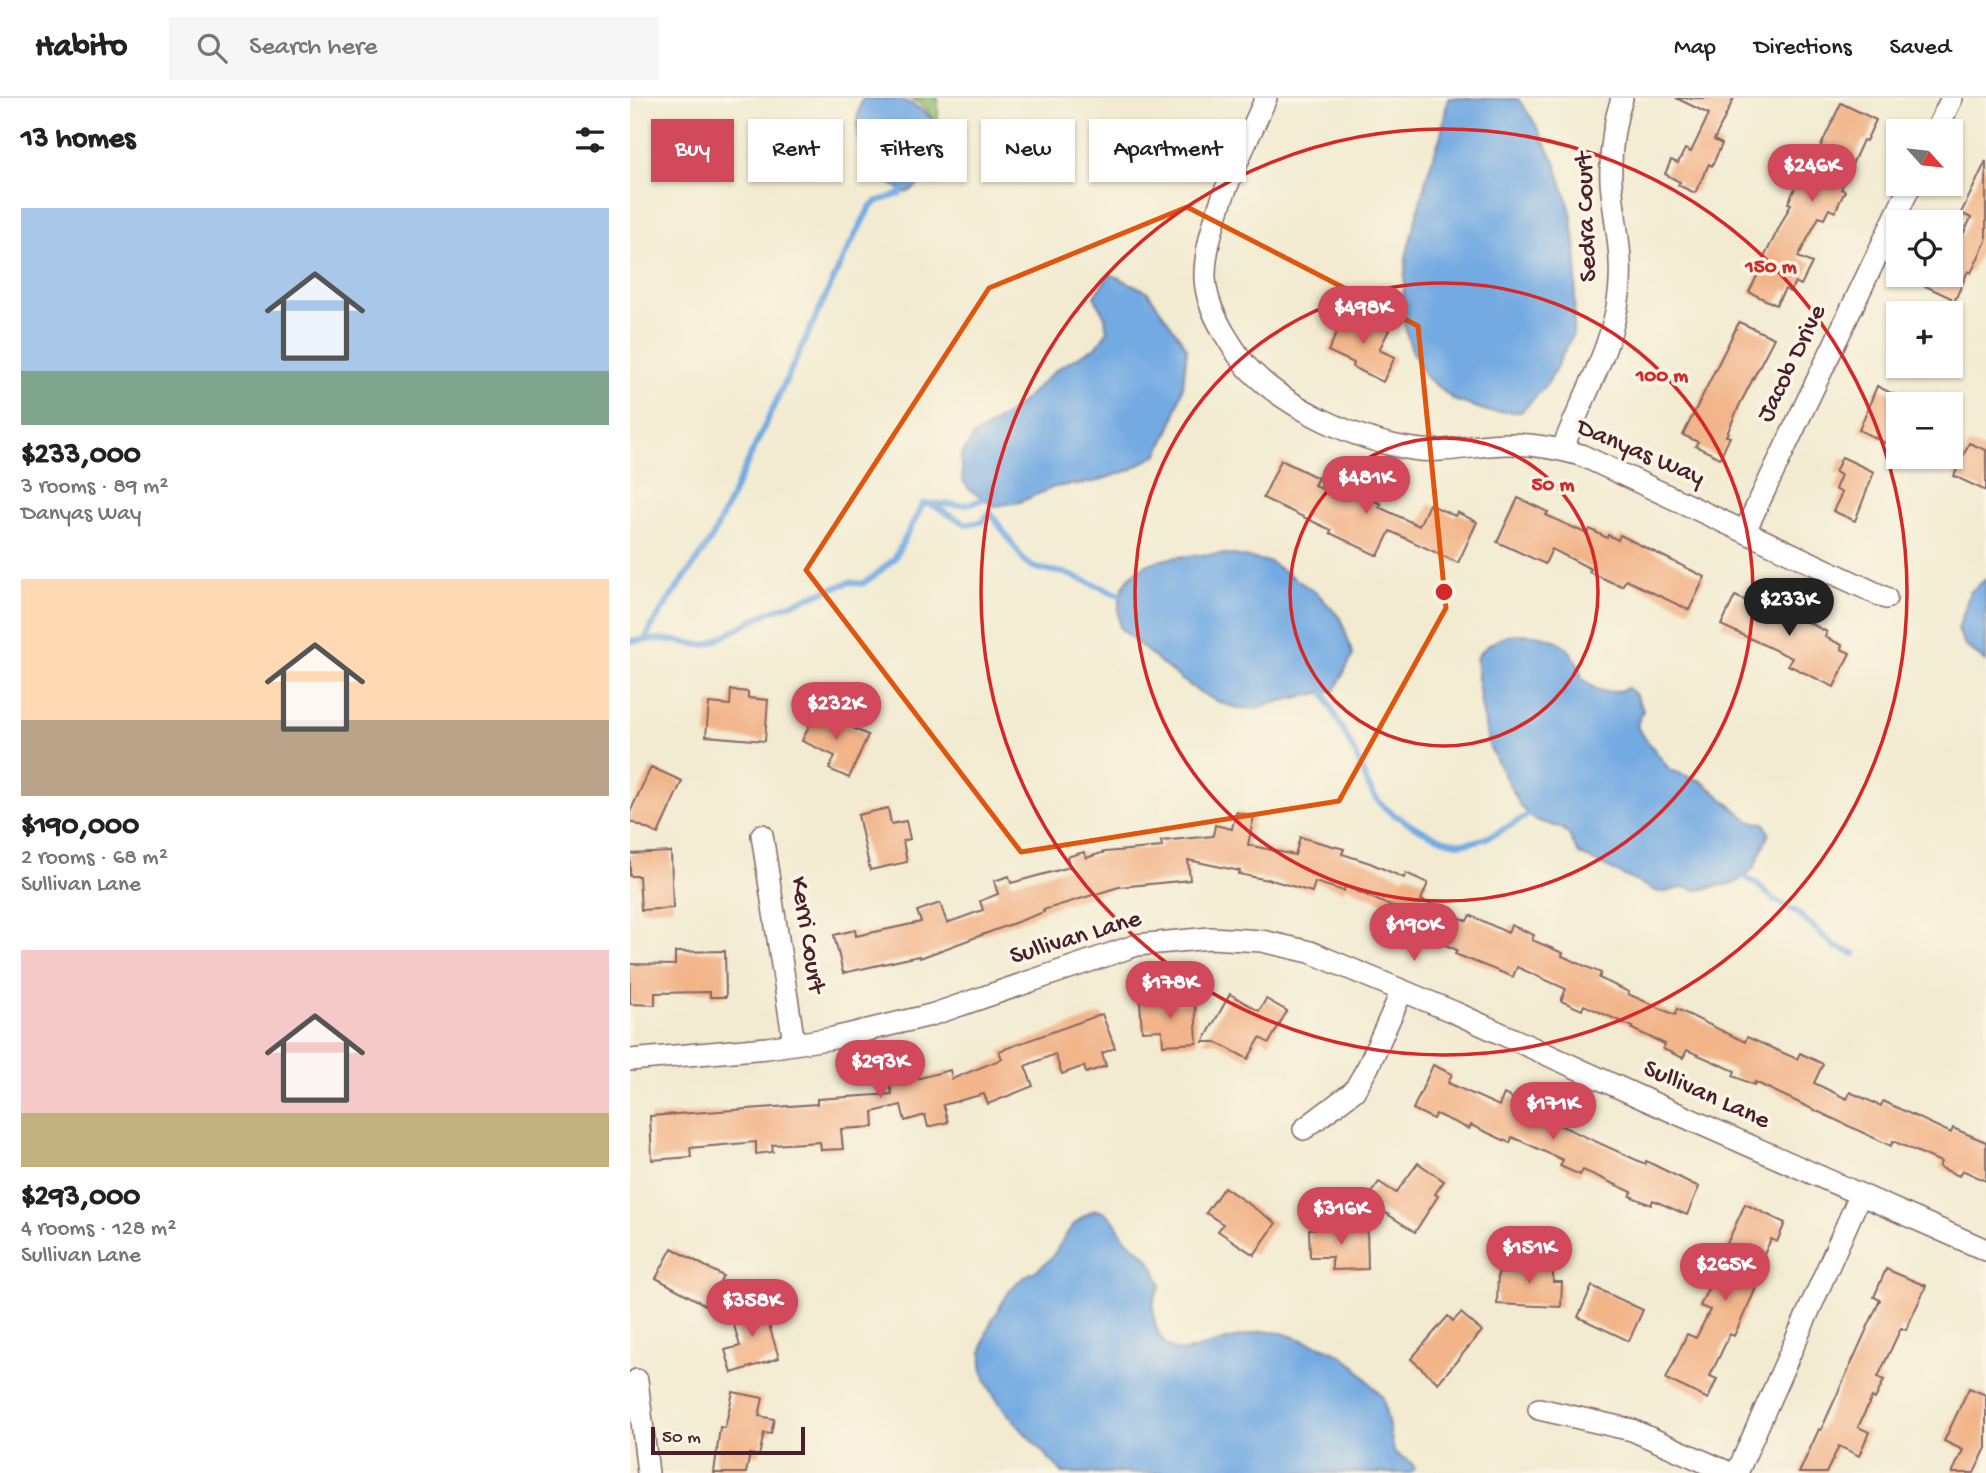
<!DOCTYPE html>
<meta charset="utf-8">
<style>
body{margin:0;font-family:"Gochi Hand",sans-serif;background:#f6f6f6;color:#222;height:100vh;display:flex;flex-direction:column;font-size:26px;white-space:nowrap}
*{box-sizing:border-box;margin:0}
p{font-size:23px;color:#767676}
.icon{flex:none;width:38px;height:38px;fill:none;stroke:currentColor;stroke-width:2;stroke-linecap:round;stroke-linejoin:round}
.map{position:relative;flex:1;overflow:hidden}
.drawer{display:flex;flex-direction:column;background:#fff;width:630px}
.drawer>*{flex:none}
.guide{position:absolute;left:21px;top:21px;width:665px;height:63px;display:flex;gap:14px}
.needle{width:46px;rotate:117deg}
.controls{position:absolute;left:1256px;top:21px;display:grid;gap:14px}
.controls a{display:grid;place-items:center;width:77px;height:77px;border-radius:0px;background:#fff;box-shadow:0 2px 5px #0004;font-size:35px}
.scale{position:absolute;left:21px;bottom:18px;width:154px;box-sizing:border-box;padding-left:7px;border:4px solid #4a1f2b;border-top:0;font-size:19px;line-height:24px;white-space:nowrap;color:#4a1f2b;-webkit-text-stroke:5px #fcf5e5;paint-order:stroke}
.price{position:absolute;translate:-50% -60px;padding:0 16px;border-radius:24px;background:#d1495b;color:#fff;font-size:23px;line-height:46px;filter:drop-shadow(0 2px 4px #0008)}
.price::after{content:'';position:absolute;left:50%;top:42px;width:21px;height:16px;margin-left:-10px;background:inherit;clip-path:polygon(0 0,100% 0,50% 100%)}
.price.on{background:#222;color:#fff}
ul{padding:0;list-style:none}
li{display:grid;align-content:center;gap:14px;height:371px;padding:0 21px}
li span{display:grid;place-items:center;height:217px;border-radius:0px;color:#555}
li>.icon{margin-inline-start:auto}
span .icon{width:126px;height:126px;fill:#fffc;stroke-width:1}
li b{font-size:30px}
h2{display:flex;justify-content:space-between;align-items:center;height:84px;padding:0 21px;font-size:30px}
.chip{padding:0 24px;border-radius:0px;background:#fff;box-shadow:0 2px 5px #0004;font-size:24px;line-height:63px}
.chip.on{background:#d1495b;color:#fff}
header{display:flex;align-items:center;gap:42px;box-sizing:border-box;height:98px;padding:0 35px;background:#fff;border-bottom:2px solid #e0e0e0}
header strong{font-size:33px}
nav{display:flex;gap:38px;margin-inline-start:auto;font-size:24px}
.search{width:490px;height:63px;background:#f6f6f6;display:flex;align-items:center;gap:18px;box-sizing:border-box;padding:0 24px;border-radius:0px;color:#767676;font-size:26px}
main{display:flex;flex:1;min-height:0}
.map>svg:first-child{display:block}
.green{fill:#96c472;stroke:#70724e;stroke-width:2}
.water{fill:#73aae2;stroke:#5e6486;stroke-width:2}
.lines{fill:none;stroke-linecap:round;stroke-linejoin:round}
.stream{stroke:#73aae2;stroke-width:6}
.building{fill:#f2b58a}
.minor-casing{stroke:#856665;stroke-width:24}
.minor{stroke:#fff;stroke-width:21}
.marked{fill:none;stroke:#e0560e;stroke-width:5;stroke-linejoin:round}
.ring{fill:none;stroke:#d62828;stroke-width:3.5}
.labels{text-anchor:middle;dominant-baseline:central;stroke-width:7;stroke-linejoin:round;paint-order:stroke}
.street-label{font-size:26px;fill:#4a1f2b;stroke:#fcf5e5}
.centre{fill:#d62828;stroke:#fcf5e5;stroke-width:3.5}
.ring-label{font-size:21px;text-anchor:middle;font-weight:bold;fill:#d62828;stroke:#fcf5e5;stroke-width:7;stroke-linejoin:round;paint-order:stroke}
</style>
<header>
<strong>Habito</strong>
<div class="search"><svg class="icon" aria-label="search" viewBox="0 0 24 24"><circle cx="10" cy="10" r="6"/><path d="M15 15l6 6"/></svg>Search here</div>
<nav><a>Map</a><a>Directions</a><a>Saved</a></nav>
</header>
<main>
<section class="drawer">
<h2>13 homes<svg class="icon" aria-label="filters" viewBox="0 0 24 24"><path d="M4 7h16M4 17h16"/><circle cx="9" cy="7" r="2"/><circle cx="15" cy="17" r="2"/></svg></h2>
<ul>
<li><span style="background:linear-gradient(#a9c7e8 75%,#7fa58c 0)"><svg class="icon" aria-label="home" viewBox="0 0 24 24"><path d="M3 11l9-7 9 7M6 9v11h12V9"/></svg></span><div><b>$233,000</b><p>3 rooms · 89 m²</p><p>Danyas Way</p></div></li>
<li><span style="background:linear-gradient(#ffd9b3 65%,#b9a48a 0)"><svg class="icon" aria-label="home" viewBox="0 0 24 24"><path d="M3 11l9-7 9 7M6 9v11h12V9"/></svg></span><div><b>$190,000</b><p>2 rooms · 68 m²</p><p>Sullivan Lane</p></div></li>
<li><span style="background:linear-gradient(#f6c9c9 75%,#c2b280 0)"><svg class="icon" aria-label="home" viewBox="0 0 24 24"><path d="M3 11l9-7 9 7M6 9v11h12V9"/></svg></span><div><b>$293,000</b><p>4 rooms · 128 m²</p><p>Sullivan Lane</p></div></li>
</ul>
</section>
<div class="map">
<svg width="1356" height="1375" viewBox="0 0 1356 1375">
<rect width="100%" height="100%" fill="#fcf5e5"/>
<filter id="ink" filterUnits="userSpaceOnUse"><feTurbulence type="fractalNoise" baseFrequency=".0143" numOctaves="2"/><feDisplacementMap in="SourceGraphic" scale="14" xChannelSelector="R" yChannelSelector="G"/><feConvolveMatrix kernelMatrix="1 2 1 2 8 2 1 2 1" color-interpolation-filters="sRGB"/></filter>
<filter id="wash" filterUnits="userSpaceOnUse"><feTurbulence type="fractalNoise" baseFrequency=".00686" numOctaves="4" result="noise"/><feDisplacementMap in="SourceGraphic" scale="28" xChannelSelector="R" yChannelSelector="G"/><feGaussianBlur stdDeviation="1.57" result="paint"/><feColorMatrix in="noise" values="0 0 0 0 0 0 0 0 0 0 0 0 0 0 0 0 0 1.4 0 .05"/><feComposite in="paint" operator="in"/></filter>
<g filter="url(#wash)">
<rect width="100%" height="100%" fill="#f2ebd1"/>
<polygon class="green" points="281,0 308,0 308,27 293,8"/>
<g class="water">
<path d="M 233,0 C 274,0 281,0 308,27 C 306,47 297,88 276,95 C 268,89 256,84 249,77 C 228,57 221,26 233,0 Z"/>
<polygon points="818,0 888,1 903,22 925,64 941,114 947,163 943,236 918,285 891,314 860,314 824,302 795,278 781,250 772,219 776,159 798,74 811,37"/>
<polygon points="480,176 517,193 557,250 553,288 543,324 528,356 500,372 464,384 424,389 390,404 365,408 340,392 333,383 331,358 344,338 382,313 428,270 466,249 477,234 475,219 464,198"/>
<path d="M 598,456 L 640,464 L 688,496 L 711,521 L 723,557 L 705,592 C 686,596 666,599 647,604 C 640,606 633,609 626,610 C 580,617 523,557 490,530 C 478,456 543,458 598,456 Z"/>
<polygon points="1356,481 1356,564 1335,547 1328,532 1340,494"/>
<path d="M 886,536 C 920,536 944,543 952,580 C 966,595 980,597 998,590 L 1005,596 L 1013,612 L 1007,627 L 1009,632 L 1040,672 L 1071,683 L 1121,724 L 1134,725 L 1139,735 L 1124,770 L 1106,785 L 1067,792 L 1054,789 L 1036,794 L 1028,794 L 949,756 L 939,737 L 932,730 L 905,722 L 891,709 L 859,648 L 850,601 L 846,561 C 852,548 872,538 886,536 Z"/>
<path d="M 465,1112 C 483,1114 486,1128 495,1140 C 501,1148 510,1151 516,1158 C 524,1165 527,1178 531,1187 C 529,1193 524,1197 524,1202 C 521,1224 530,1256 557,1253 L 631,1233 L 652,1235 L 697,1250 L 713,1258 L 726,1269 L 753,1300 L 764,1353 C 770,1362 781,1359 785,1371 L 780,1375 L 433,1375 C 411,1351 365,1309 355,1280 C 347,1259 355,1232 367,1214 C 374,1202 381,1188 393,1180 C 398,1176 405,1174 411,1169 C 435,1151 431,1128 465,1112 Z"/>
</g>
<g class="lines">
<g class="stream">
<polyline points="302,407 336,426 352,424 360,414 395,464 405,470 434,475 461,485 497,500"/>
<path d="M 15,541 C 33,505 62,473 83,438 L 213,161 L 240,109 L 248,103 L 270,96 L 272,91"/>
<path d="M 0,543 L 32,541 L 72,547 L 79,546 L 139,514 L 220,484 L 232,486 L 243,479 L 264,461 L 293,406 C 315,404 342,414 360,395"/>
<path d="M 693,589 C 700,614 717,637 728,662 C 734,676 738,692 749,704 C 764,720 814,747 835,745 C 858,743 879,728 898,717"/>
<polyline points="1115,779 1127,786 1143,801 1165,813 1206,849 1225,856"/>
</g>
</g>
<g id="blocks">
<g class="building">
<polygon points="1046,0 1104,0 1084,42 1092,46 1082,68 1079,66 1065,95 1048,87 1050,84 1035,76 1041,62 1048,65 1055,51 1061,54 1079,16"/>
<polygon points="1211,5 1246,22 1236,43 1233,42 1211,91 1215,93 1205,114 1199,111 1194,121 1189,119 1168,159 1182,165 1171,187 1165,184 1160,194 1155,191 1146,207 1119,194 1127,178 1125,177 1161,106 1158,105 1173,73 1178,75"/>
<polygon points="1356,63 1356,143 1341,175 1338,173 1321,211 1321,200 1272,177 1321,177 1321,161 1341,120 1331,115"/>
<polygon points="718,212 759,232 749,252 765,259 753,284 723,269 724,265 698,253"/>
<polygon points="1109,224 1144,240 1109,308 1096,338 1100,339 1090,360 1065,348 1068,344 1053,337"/>
<polygon points="1247,288 1269,299 1269,332 1261,348 1229,332"/>
<polygon points="1339,345 1356,352 1356,393 1324,378"/>
<polygon points="1212,359 1244,374 1225,423 1203,413 1212,395 1205,391 1211,377 1205,374"/>
<polygon points="651,362 688,380 684,387 715,402 721,391 751,406 749,409 789,428 799,406 825,418 827,414 847,424 828,465 760,433 748,458 700,435 701,432 633,400"/>
<polygon points="888,400 918,414 916,417 957,436 960,431 977,440 978,437 988,442 990,437 1075,479 1059,512 996,482 992,488 981,484 959,474 961,471 922,451 915,466 867,444"/>
<polygon points="1105,498 1130,509 1133,502 1155,512 1197,534 1195,539 1212,547 1211,551 1220,555 1204,589 1158,567 1162,560 1091,527"/>
<polygon points="101,592 118,594 118,600 138,602 135,643 76,638 79,605 100,607"/>
<polygon points="186,613 238,637 219,680 199,671 205,658 172,643"/>
<polygon points="21,669 52,683 28,736 0,723 0,714"/>
<polygon points="258,710 261,726 276,723 280,741 273,743 277,764 240,772 228,717"/>
<polygon points="606,714 624,718 618,747 665,757 670,739 714,751 712,756 740,765 774,780 776,775 798,785 791,802 837,823 840,817 878,835 881,827 904,837 902,842 933,855 932,858 971,875 969,880 999,894 998,896 1045,917 1047,911 1115,944 1117,939 1167,961 1170,955 1193,966 1184,985 1217,1001 1220,994 1251,1008 1253,1003 1321,1035 1323,1030 1356,1044 1356,1083 1332,1072 1329,1078 1309,1069 1311,1064 1263,1043 1261,1048 1125,984 1124,987 1103,978 1105,973 1057,952 1053,960 1033,951 1035,946 1002,931 1003,929 954,907 952,912 931,903 936,891 887,869 883,879 825,856 827,852 778,830 776,834 756,825 763,809 715,788 714,793 685,784 682,794 638,781 638,782 609,776 610,773 558,762 560,782 489,789 413,812 414,814 290,860 289,858 213,875 204,837 225,832 226,838 291,824 287,813 310,805 317,825 353,812 350,803 368,796 364,783 379,778 381,785 440,769 437,759 454,754 456,760 475,754 532,749 531,743 583,738 585,727 602,731"/>
<polygon points="41,754 43,810 11,812 9,778 0,778 0,756"/>
<polygon points="95,853 96,899 80,899 80,894 25,895 25,907 0,906 0,866 45,867 45,854"/>
<polygon points="600,896 629,913 636,901 657,913 639,945 630,940 618,961 586,944 573,944"/>
<polygon points="532,901 532,907 565,905 567,945 533,947 532,932 512,933 510,903"/>
<polygon points="472,916 485,950 472,955 476,968 456,975 454,968 432,976 425,956 395,968 403,988 358,1006 354,996 313,1007 318,1024 298,1029 295,1017 275,1023 271,1007 243,1014 244,1029 211,1031 213,1051 191,1052 190,1044 142,1047 143,1054 126,1056 126,1044 60,1050 61,1059 22,1062 20,1018 187,1006 187,1001 262,996 260,988 320,972 322,981 372,961 369,953"/>
<polygon points="803,967 822,976 818,985 869,1008 874,996 894,1006 892,1010 1015,1066 1016,1063 1069,1089 1057,1117 1023,1102 1021,1107 1000,1098 1002,1094 953,1072 950,1077 930,1068 933,1062 882,1039 880,1045 841,1027 839,1031 806,1016 803,1021 783,1011"/>
<polygon points="788,1065 814,1083 805,1096 808,1098 785,1134 736,1102 749,1084 766,1095"/>
<polygon points="594,1089 646,1125 624,1157 588,1133 593,1126 576,1115"/>
<polygon points="1115,1106 1155,1125 1147,1144 1141,1141 1122,1183 1128,1186 1104,1238 1100,1236 1080,1278 1087,1281 1078,1301 1036,1281 1057,1236 1066,1240 1080,1212 1070,1208 1081,1184 1099,1192 1113,1161 1094,1152"/>
<polygon points="737,1129 738,1171 702,1172 702,1159 680,1159 679,1131"/>
<polygon points="42,1150 93,1178 77,1208 26,1180"/>
<polygon points="882,1165 923,1167 923,1184 932,1184 931,1209 867,1206 868,1175 882,1176"/>
<polygon points="1256,1171 1296,1188 1276,1232 1271,1230 1248,1279 1254,1282 1245,1301 1242,1299 1228,1329 1239,1334 1229,1358 1209,1348 1196,1375 1169,1375 1189,1331 1191,1332 1250,1202 1244,1199"/>
<polygon points="962,1188 1013,1212 999,1243 948,1219"/>
<polygon points="132,1204 149,1260 102,1275 95,1252 110,1248 100,1214"/>
<polygon points="831,1215 852,1233 808,1285 781,1261 818,1218 823,1223"/>
<polygon points="1339,1290 1356,1297 1356,1350 1344,1375 1322,1375 1333,1352 1314,1343"/>
<polygon points="103,1294 133,1300 129,1318 144,1321 141,1336 134,1335 129,1358 120,1356 116,1375 84,1375 90,1329 95,1330"/>
</g>
</g>
</g>
<g filter="url(#ink)">
<use href="#blocks" fill-opacity="0" stroke="#856665" stroke-width="2"/>
<g class="lines">
<defs>
<g id="minor">
<path d="M 636,0 C 614,51 574,125 575,180 C 576,201 584,217 594,235 C 601,246 609,260 618,270 C 656,310 728,343 783,351 C 815,356 846,346 878,346 C 904,346 927,350 951,357 L 1256,500"/>
<polyline points="1306,33 1322,0"/>
<path d="M 932,352 C 951,302 983,249 989,196 C 994,158 984,122 981,84 C 980,56 983,27 992,0"/>
<polyline points="1115,433 1281,86"/>
<polyline points="132,737 164,945"/>
<polyline points="0,962 137,950 204,940 301,917 507,847 580,840 632,843 680,854 826,915 1012,1000 1356,1152"/>
<polyline points="674,1031 724,993 738,969 772,893"/>
<polyline points="7,1282 18,1375"/>
<polyline points="909,1311 1002,1332 1100,1375"/>
<polyline points="1107,1375 1230,1097"/>
</g>
</defs>
<use href="#minor" class="minor-casing"/>
<use href="#minor" class="minor"/>
</g>
</g>
<path class="marked" d="M 557,109 L 788,228 L 816,510 L 709,703 L 391,754 L 176,472 L 359,190 Z"/>
<g class="ring">
<circle cx="814" cy="494" r="154"/>
<circle cx="814" cy="494" r="309"/>
<circle cx="814" cy="494" r="463"/>
</g>
<g class="labels">
<g class="street-label">
<text transform="translate(958 119) rotate(-92)">Sedra Court</text>
<text transform="translate(1163 266) rotate(-64)">Jacob Drive</text>
<text transform="translate(1010 356) rotate(23)">Danyas Way</text>
<text transform="translate(176 837) rotate(81)">Kerri Court</text>
<text transform="translate(446 841) rotate(-17)">Sullivan Lane</text>
<text transform="translate(1076 998) rotate(24)">Sullivan Lane</text>
</g>
</g>
<circle cx="814" cy="494" r="10" class="centre"/>
<g class="ring-label">
<text x="1141" y="174">150 m</text>
<text x="1032" y="283">100 m</text>
<text x="923" y="392">50 m</text>
</g>
</svg>
<div class="controls">
<a><svg class="needle" viewBox="-14 -14 28 28"><path d="M0-13l5 13h-10z" fill="#e53935"/><path d="M0 13l5-13h-10z" fill="#767676"/></svg></a>
<a><svg class="icon" aria-label="locate" viewBox="0 0 24 24"><circle cx="12" cy="12" r="6"/><path d="M12 2v4M12 18v4M2 12h4M18 12h4"/></svg></a>
<a>+</a>
<a>−</a>
</div>
<div class="scale">50 m</div>
<b class="price" style="left:1182px;top:106px">$246K</b>
<b class="price" style="left:733px;top:248px">$498K</b>
<b class="price" style="left:736px;top:418px">$481K</b>
<b class="price on" style="left:1159px;top:540px">$233K</b>
<b class="price" style="left:206px;top:644px">$232K</b>
<b class="price" style="left:784px;top:865px">$190K</b>
<b class="price" style="left:540px;top:923px">$178K</b>
<b class="price" style="left:250px;top:1002px">$293K</b>
<b class="price" style="left:923px;top:1044px">$171K</b>
<b class="price" style="left:711px;top:1149px">$316K</b>
<b class="price" style="left:899px;top:1188px">$151K</b>
<b class="price" style="left:1095px;top:1205px">$265K</b>
<b class="price" style="left:122px;top:1241px">$358K</b>
<div class="guide">
<a class="chip on">Buy</a>
<a class="chip">Rent</a>
<a class="chip">Filters</a>
<a class="chip">New</a>
<a class="chip">Apartment</a>
</div>
</div>
</main>
